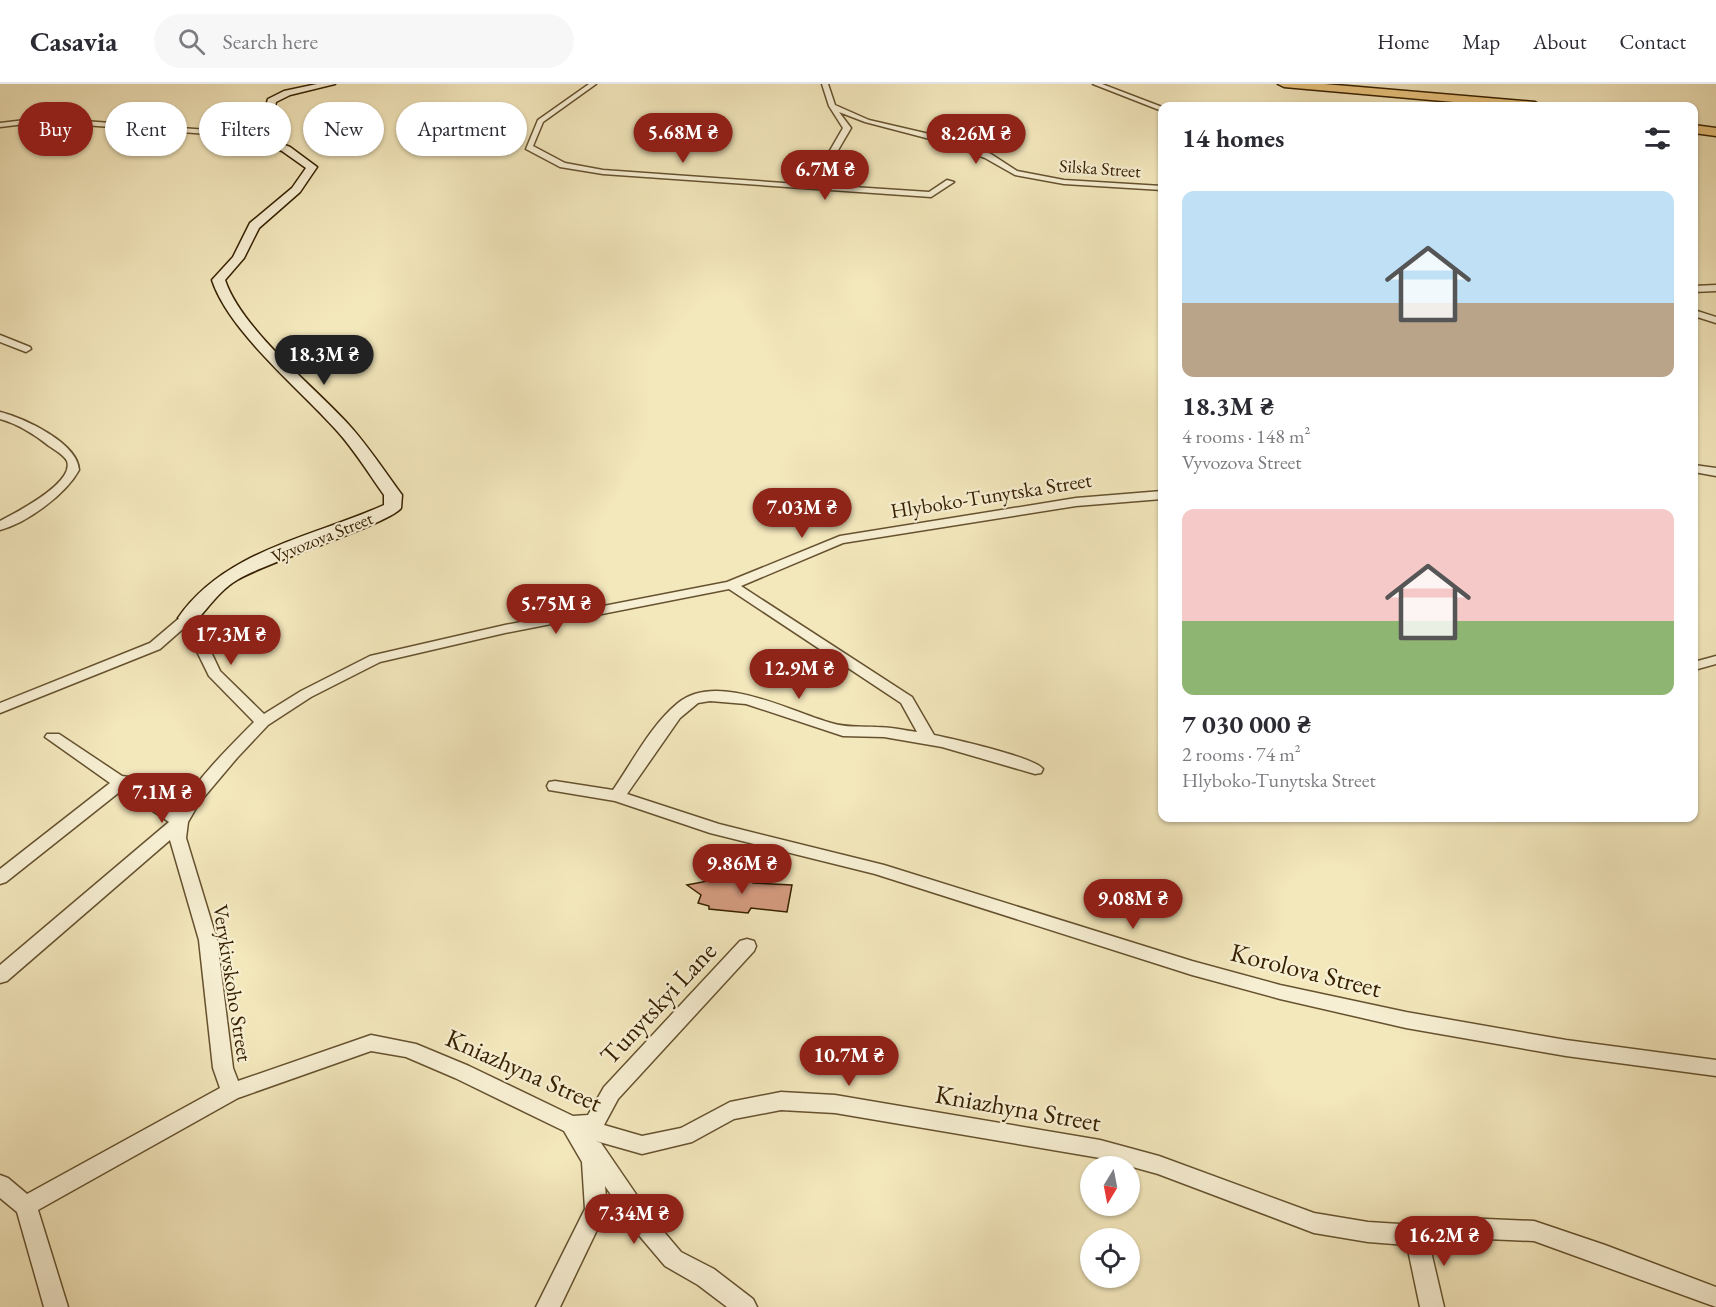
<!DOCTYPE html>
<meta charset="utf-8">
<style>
body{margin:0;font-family:"EB Garamond",serif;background:#f7f7f7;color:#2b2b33;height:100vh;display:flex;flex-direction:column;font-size:22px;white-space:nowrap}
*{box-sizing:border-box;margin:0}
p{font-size:20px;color:#7c7c81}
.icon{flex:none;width:33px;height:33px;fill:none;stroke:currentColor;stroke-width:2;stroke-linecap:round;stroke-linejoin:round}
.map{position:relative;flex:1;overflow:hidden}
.details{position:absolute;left:1158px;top:18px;width:540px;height:720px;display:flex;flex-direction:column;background:#fff;border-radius:12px;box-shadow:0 2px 4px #0004}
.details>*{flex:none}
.guide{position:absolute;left:18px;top:18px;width:570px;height:54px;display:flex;gap:12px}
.needle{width:39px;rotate:190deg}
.controls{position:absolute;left:1080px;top:1072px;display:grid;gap:12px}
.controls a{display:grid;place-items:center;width:60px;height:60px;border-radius:50%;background:#fff;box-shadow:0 2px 4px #0004;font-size:30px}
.price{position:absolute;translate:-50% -51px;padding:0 14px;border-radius:21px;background:#8f2418;color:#fff;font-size:20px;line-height:39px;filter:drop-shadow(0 2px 3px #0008)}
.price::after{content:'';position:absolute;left:50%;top:36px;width:18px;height:14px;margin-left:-9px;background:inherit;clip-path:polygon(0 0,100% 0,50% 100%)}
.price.selected{background:#222;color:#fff}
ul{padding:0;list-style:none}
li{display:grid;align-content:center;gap:12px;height:318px;padding:0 24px}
li span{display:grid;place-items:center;height:186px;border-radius:12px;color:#555}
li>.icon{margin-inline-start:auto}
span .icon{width:108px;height:108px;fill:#fffc;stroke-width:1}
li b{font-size:26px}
h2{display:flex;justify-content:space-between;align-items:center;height:72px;padding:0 24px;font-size:26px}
.chip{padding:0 21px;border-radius:27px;background:#fff;box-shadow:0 2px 4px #0004;font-size:21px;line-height:54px}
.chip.selected{background:#8f2418;color:#fff}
header{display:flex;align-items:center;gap:36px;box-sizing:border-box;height:84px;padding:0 30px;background:#fff;border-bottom:2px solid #e1e1e2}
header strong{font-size:28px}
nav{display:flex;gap:33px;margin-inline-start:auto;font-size:21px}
.search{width:420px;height:54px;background:#f7f7f7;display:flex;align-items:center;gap:15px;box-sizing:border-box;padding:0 21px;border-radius:33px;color:#7c7c81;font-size:22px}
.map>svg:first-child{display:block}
.building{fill:#d59c81;stroke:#372100;stroke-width:1.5}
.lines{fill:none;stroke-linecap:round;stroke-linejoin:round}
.street-casing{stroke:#66522f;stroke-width:3}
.secondary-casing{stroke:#372100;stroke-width:3}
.highway-casing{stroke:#372100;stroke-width:3}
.street{fill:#f7efd3;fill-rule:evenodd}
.secondary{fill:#f7efd3;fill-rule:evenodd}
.highway{fill:#eac47e;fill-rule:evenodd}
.labels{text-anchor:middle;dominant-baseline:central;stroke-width:4.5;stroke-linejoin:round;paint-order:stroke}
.far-street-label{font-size:18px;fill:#372100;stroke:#f7efd3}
.street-label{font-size:21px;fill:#372100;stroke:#f7efd3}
.near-street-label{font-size:26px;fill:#372100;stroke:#f7efd3}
</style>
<header>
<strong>Casavia</strong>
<div class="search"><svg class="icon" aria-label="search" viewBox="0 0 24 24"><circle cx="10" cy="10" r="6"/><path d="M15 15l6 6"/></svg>Search here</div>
<nav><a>Home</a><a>Map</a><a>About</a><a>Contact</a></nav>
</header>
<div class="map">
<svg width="1716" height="1223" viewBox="0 0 1716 1223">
<rect width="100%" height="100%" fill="#f3e7bc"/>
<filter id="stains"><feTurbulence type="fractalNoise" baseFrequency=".00333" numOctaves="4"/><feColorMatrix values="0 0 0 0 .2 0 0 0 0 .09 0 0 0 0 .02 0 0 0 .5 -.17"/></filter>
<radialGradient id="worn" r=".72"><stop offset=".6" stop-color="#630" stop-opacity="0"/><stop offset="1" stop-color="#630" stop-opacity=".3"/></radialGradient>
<polygon class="building" points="708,791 752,794 753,799 792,801 787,828 751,824 748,829 709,825 709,822 698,819 701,811 687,801 708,797"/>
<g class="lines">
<defs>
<g id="street">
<polygon points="589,0 596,0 543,38 533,62 565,79 603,86 798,100 821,82 843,44 829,22 822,0 828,0 835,21 869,36 955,56 991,70 1017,87 1064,96 1162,102 1162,106 1064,100 1015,91 985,74 949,60 865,38 839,28 851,44 827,85 807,100 929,108 947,96 954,98 931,113 603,90 560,83 526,65 538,36"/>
<polygon points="1093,0 1102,0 1162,23 1162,27"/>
<polygon points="42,34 250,49 254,51 250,53 42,38 0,43 0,39"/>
<polygon points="1716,201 1716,207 1694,208 1694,202"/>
<polygon points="1694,226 1716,233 1716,239 1694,232"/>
<polygon points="0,251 30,263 31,265 26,268 0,258"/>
<path d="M 0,328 C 24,334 78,359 79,386 C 66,410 27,439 0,446 L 0,437 C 15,429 75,399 67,377 C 64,371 55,366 49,362 C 34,350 18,340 0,335 Z"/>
<polygon points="1694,381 1716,384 1716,392 1694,388"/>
<path d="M 1162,407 L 1162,415 L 1076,422 L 843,459 L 741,502 L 912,613 L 934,651 C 953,655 1034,673 1043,685 L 1041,689 L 1035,690 L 942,663 L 884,653 L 843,652 L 746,620 L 710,617 L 698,619 L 680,634 L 627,710 L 719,740 L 884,781 L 1192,877 L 1280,901 L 1406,928 L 1566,956 L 1716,976 L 1716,992 L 1566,972 L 1406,944 L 1280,915 L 1192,891 L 875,790 L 710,749 L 615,717 L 549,706 L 547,702 L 549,698 L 555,697 L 613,706 C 633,677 651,641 678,619 C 717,587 791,628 831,639 C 846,644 860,642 876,643 C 890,643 903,646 917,648 L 901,619 L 729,505 L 505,549 L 380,578 L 311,613 L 268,641 L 237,674 L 199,719 L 188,738 L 186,754 L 217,856 L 233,984 L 238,997 L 371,951 L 416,960 L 469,982 L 573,1032 L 588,1031 L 604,1003 L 740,857 L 747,855 L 754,857 L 756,862 L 754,867 L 618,1015 L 604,1041 L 642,1052 L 681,1044 L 730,1018 L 781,1008 L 835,1011 L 1100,1056 L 1159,1072 L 1314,1129 L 1368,1138 L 1416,1141 L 1464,1134 L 1534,1137 L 1605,1161 L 1716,1203 L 1716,1223 L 1534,1157 L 1464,1154 L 1429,1159 L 1444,1223 L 1420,1223 L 1407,1161 L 1368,1158 L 1314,1149 L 1158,1090 L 1100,1074 L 835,1029 L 781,1026 L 734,1035 L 692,1058 L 642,1070 L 596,1057 L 601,1059 L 653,1135 L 681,1168 L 714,1185 L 753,1215 L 757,1223 L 727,1223 L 698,1201 L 665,1182 L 637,1149 L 605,1102 L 607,1125 L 560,1223 L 536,1223 L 585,1125 L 582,1078 L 564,1047 L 455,994 L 406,973 L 371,967 L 238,1014 L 38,1126 L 68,1223 L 44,1223 L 17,1128 L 0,1114 L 0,1091 L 8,1094 L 27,1110 L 220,1004 L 213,984 L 199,856 L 170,756 L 7,897 L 0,899 L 0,881 L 169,738 L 122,706 L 6,798 L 0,800 L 0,785 L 110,699 L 45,653 L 47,650 L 59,650 L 122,692 L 129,693 L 131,697 L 177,728 C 198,694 226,666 254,638 L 209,592 L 185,543 L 160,565 L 0,629 L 0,619 L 150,559 L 183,531 L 188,530 L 195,534 L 220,587 L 264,630 L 301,607 L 370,572 L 505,541 L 727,498 L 840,452 L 1076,414 Z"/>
<polygon points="1716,572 1716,580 1694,586 1694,578"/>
</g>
<path id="secondary" d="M 317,0 L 335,0 L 290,11 L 276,18 L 273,33 L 257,50 L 290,63 L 317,83 L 300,108 L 259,144 L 244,174 L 225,196 C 242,246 313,301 349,341 C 368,362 385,388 402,411 L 401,424 C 389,440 266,478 237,496 C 220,506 208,524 195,538 L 188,540 L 178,534 C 225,466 313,453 384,421 L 384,411 C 369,390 355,367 338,348 C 301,306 229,248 212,196 L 233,173 L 250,139 L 292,104 L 306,84 L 282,67 L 245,51 L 262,36 L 268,15 L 284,7 Z"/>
<g id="highway">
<polygon points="1278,0 1324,0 1535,18 1541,22 1499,22 1284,3"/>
<polygon points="1694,41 1716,44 1716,52 1694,49"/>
</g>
</defs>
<use href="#street" class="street-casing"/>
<use href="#secondary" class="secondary-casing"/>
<use href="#highway" class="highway-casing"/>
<use href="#street" class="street"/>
<use href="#secondary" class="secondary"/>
<use href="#highway" class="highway"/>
</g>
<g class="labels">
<g class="far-street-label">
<text transform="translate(1100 84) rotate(4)">Silska Street</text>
<text transform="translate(322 453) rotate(-22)">Vyvozova Street</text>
</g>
<g class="street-label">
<text transform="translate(991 411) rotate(-9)">Hlyboko-Tunytska Street</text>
<text transform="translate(233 899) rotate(81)">Verykivskoho Street</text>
</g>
<g class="near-street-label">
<text transform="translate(1306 886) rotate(14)">Korolova Street</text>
<text transform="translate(658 919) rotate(-47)">Tunytskyi Lane</text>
<text transform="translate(524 986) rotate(24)">Kniazhyna Street</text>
<text transform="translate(1018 1024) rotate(10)">Kniazhyna Street</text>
</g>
</g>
<rect width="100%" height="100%" filter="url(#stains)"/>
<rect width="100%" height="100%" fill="url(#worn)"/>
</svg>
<div class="controls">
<a><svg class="needle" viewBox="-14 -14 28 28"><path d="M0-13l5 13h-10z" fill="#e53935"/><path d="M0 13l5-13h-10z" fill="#7c7c81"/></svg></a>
<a><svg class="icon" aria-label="locate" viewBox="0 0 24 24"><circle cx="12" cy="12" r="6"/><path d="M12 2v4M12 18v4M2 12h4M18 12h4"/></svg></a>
</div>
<b class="price" style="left:683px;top:80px">5.68M ₴</b>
<b class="price" style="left:976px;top:81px">8.26M ₴</b>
<b class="price" style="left:825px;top:117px">6.7M ₴</b>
<b class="price selected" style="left:324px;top:302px">18.3M ₴</b>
<b class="price" style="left:802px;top:455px">7.03M ₴</b>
<b class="price" style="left:556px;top:551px">5.75M ₴</b>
<b class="price" style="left:231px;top:582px">17.3M ₴</b>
<b class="price" style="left:799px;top:616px">12.9M ₴</b>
<b class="price" style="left:162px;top:740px">7.1M ₴</b>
<b class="price" style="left:742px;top:811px">9.86M ₴</b>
<b class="price" style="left:1133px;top:846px">9.08M ₴</b>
<b class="price" style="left:849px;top:1003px">10.7M ₴</b>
<b class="price" style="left:634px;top:1161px">7.34M ₴</b>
<b class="price" style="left:1444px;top:1183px">16.2M ₴</b>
<div class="guide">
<a class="chip selected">Buy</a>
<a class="chip">Rent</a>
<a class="chip">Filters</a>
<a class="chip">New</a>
<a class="chip">Apartment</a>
</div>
<section class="details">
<h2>14 homes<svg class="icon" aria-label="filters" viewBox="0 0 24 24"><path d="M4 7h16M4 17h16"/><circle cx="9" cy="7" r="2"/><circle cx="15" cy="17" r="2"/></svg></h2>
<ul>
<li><span style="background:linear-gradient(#bfe0f5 60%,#b9a48a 0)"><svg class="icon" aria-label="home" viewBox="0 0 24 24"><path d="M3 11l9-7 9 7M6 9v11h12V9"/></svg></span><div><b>18.3M ₴</b><p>4 rooms · 148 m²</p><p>Vyvozova Street</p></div></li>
<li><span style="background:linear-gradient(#f6c9c9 60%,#8fb573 0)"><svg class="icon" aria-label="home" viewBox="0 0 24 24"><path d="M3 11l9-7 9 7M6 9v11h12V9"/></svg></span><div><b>7 030 000 ₴</b><p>2 rooms · 74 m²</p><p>Hlyboko-Tunytska Street</p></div></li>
</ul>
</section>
</div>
